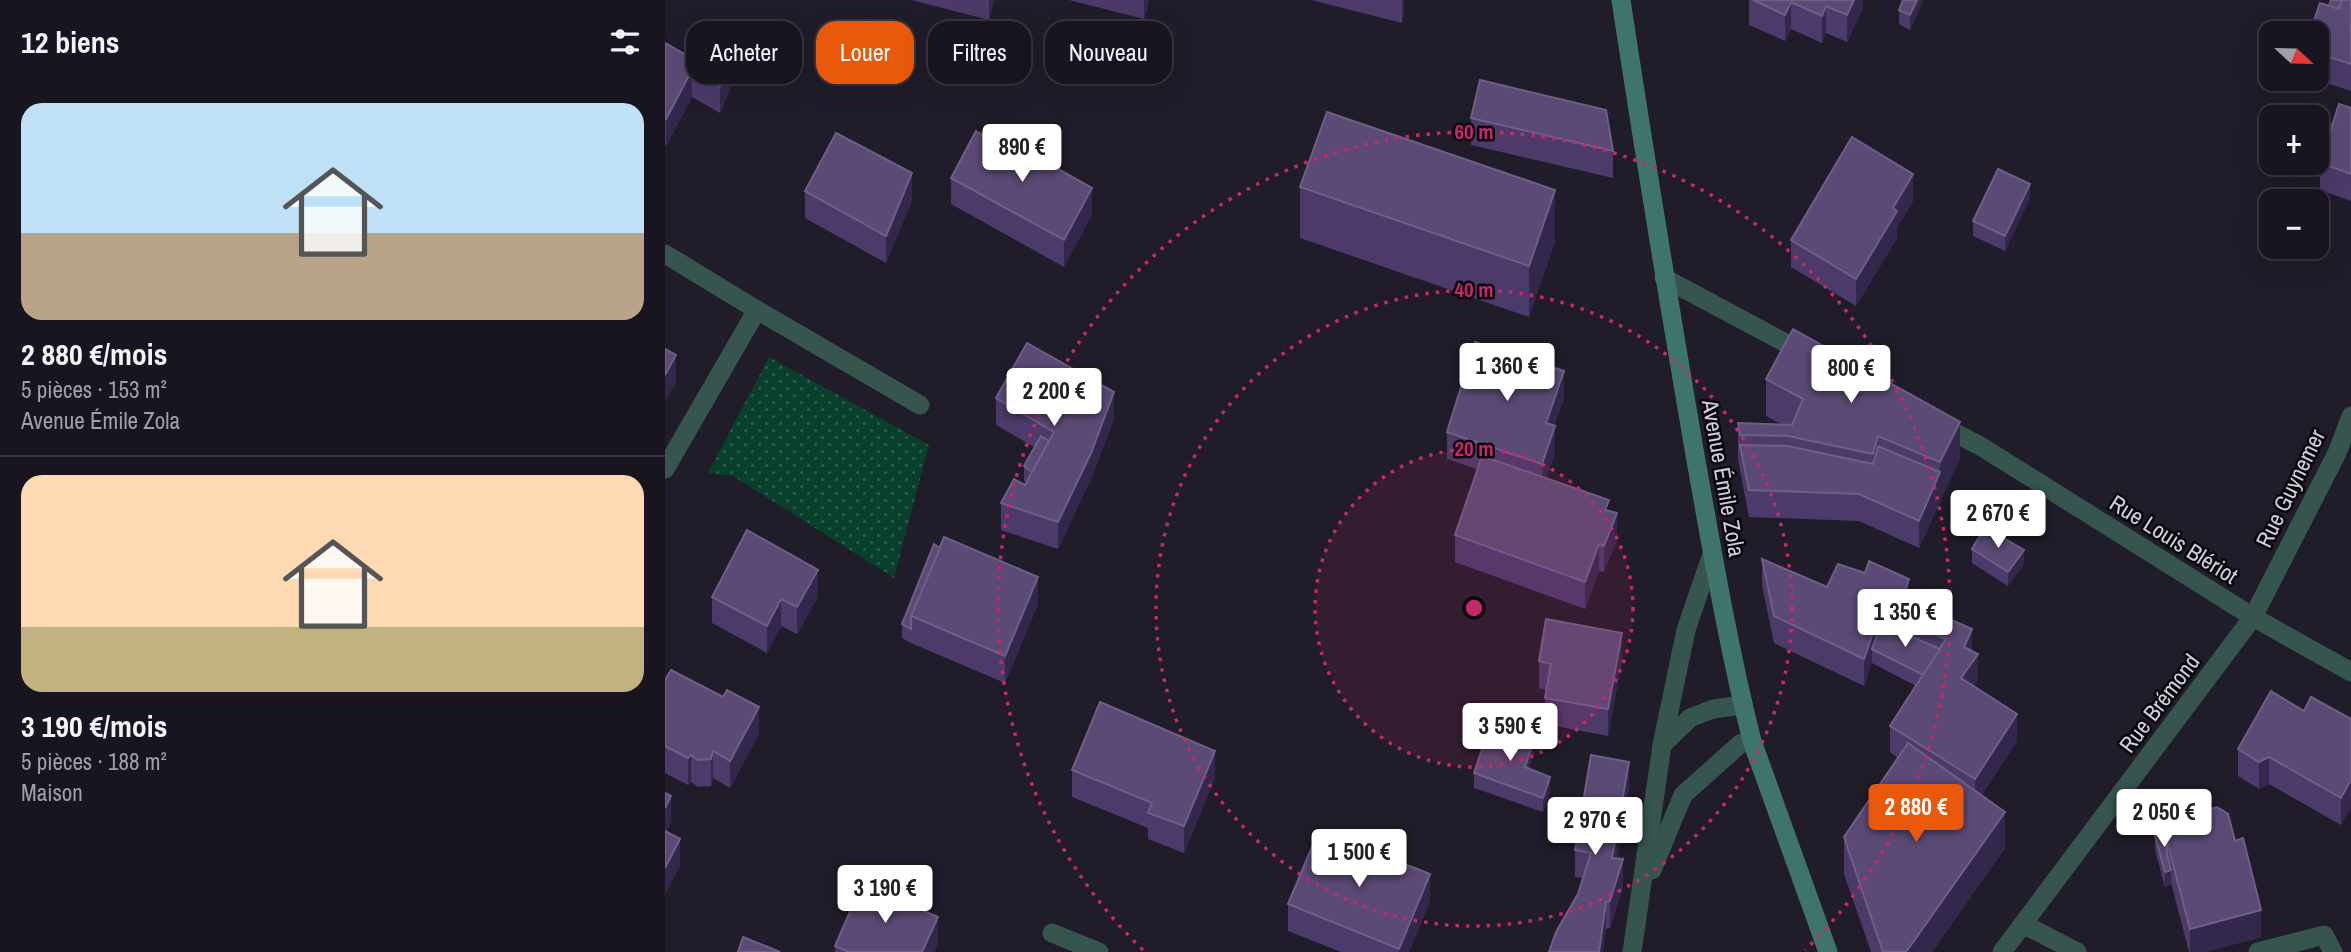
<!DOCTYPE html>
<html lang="fr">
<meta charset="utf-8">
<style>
body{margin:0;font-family:"Archivo Narrow",sans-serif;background:#25222d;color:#f1f3f6;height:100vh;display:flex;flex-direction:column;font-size:26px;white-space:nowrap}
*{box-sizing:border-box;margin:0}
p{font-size:23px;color:#9f9fa5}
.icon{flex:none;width:38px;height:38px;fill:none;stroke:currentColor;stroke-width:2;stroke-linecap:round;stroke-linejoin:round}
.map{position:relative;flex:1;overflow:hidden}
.panel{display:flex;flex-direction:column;background:#181520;width:665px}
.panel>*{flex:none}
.banner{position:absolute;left:21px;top:21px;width:665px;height:63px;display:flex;gap:14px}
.needle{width:46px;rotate:112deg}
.buttons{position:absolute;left:1594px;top:21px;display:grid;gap:14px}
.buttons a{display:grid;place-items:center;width:70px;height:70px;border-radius:14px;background:#181520;box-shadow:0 7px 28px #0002,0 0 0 2px #36343e;font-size:35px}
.price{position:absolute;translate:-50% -60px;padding:0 16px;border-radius:7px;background:#fff;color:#222;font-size:23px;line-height:46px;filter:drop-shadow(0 2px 4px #0008)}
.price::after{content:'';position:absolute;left:50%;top:42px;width:21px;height:16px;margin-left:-10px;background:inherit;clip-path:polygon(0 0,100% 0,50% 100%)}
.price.selected{background:#ea580c;color:#fff}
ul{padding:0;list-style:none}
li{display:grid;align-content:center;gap:14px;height:371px;padding:0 21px}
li+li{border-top:2px solid #36343e}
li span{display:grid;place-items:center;height:217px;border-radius:21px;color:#555}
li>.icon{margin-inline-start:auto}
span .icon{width:126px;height:126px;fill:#fffc;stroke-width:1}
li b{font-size:30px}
h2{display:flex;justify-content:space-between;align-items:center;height:84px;padding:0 21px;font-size:30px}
.chip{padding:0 24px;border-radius:21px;background:#181520;box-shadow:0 7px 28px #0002,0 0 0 2px #36343e;font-size:24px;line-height:63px}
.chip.selected{background:#ea580c;color:#fff}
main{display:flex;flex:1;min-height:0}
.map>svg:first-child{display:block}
.park{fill:url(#park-dots)}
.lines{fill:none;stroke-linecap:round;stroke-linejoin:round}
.service{stroke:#35554e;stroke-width:19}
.minor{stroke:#35554e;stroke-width:19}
.tertiary{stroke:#35554e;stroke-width:19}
.secondary{stroke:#3e7469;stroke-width:19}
.wall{fill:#4c3a6a}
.shaded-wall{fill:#34274c}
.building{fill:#5b4a76;stroke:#6e5f86;stroke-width:2}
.ring{fill:none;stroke:#c42a68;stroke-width:3.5;stroke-dasharray:3.5 7}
.labels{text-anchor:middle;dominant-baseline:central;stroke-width:5;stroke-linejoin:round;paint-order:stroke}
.street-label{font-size:23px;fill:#d3d0da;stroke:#09070d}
.centre{fill:#c42a68;stroke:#09070d;stroke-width:3.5}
.ring-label{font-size:21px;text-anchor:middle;font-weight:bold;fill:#c42a68;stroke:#09070d;stroke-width:5;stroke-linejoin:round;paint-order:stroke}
</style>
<main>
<section class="panel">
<h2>12 biens<svg class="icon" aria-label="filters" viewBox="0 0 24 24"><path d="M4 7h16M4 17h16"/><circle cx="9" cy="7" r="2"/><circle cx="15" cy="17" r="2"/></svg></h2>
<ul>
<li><span style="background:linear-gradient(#bfe0f5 60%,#b9a48a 0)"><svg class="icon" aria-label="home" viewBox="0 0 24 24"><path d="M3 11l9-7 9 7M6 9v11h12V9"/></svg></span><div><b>2 880 €/mois</b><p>5 pièces · 153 m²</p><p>Avenue Émile Zola</p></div></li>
<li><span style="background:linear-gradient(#ffd9b3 70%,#c2b280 0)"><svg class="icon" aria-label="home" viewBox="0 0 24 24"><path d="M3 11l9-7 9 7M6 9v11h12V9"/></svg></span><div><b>3 190 €/mois</b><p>5 pièces · 188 m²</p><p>Maison</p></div></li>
</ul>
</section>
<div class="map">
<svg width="1686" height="952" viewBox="0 0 1686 952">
<defs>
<pattern id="park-dots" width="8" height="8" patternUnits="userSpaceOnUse" patternTransform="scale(1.75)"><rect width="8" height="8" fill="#08402b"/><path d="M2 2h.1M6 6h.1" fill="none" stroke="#2b5b49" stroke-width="1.8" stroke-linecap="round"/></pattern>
</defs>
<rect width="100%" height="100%" fill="#201c2a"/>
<polygon class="park" points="104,357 264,445 229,578 68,476 43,473"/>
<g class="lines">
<polyline class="service" points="387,933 434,952"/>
<g class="minor">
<polyline points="0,254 92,310 0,469"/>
<polyline points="999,278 1141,354"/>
<polyline points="92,310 255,405"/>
<polyline points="1273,424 1317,447 1588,617 1686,672"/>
<polyline points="1358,924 1412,952"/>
<polyline points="1337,952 1588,617 1672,453 1686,416"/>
<polyline points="1593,952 1659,935 1668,952"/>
</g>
<g class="tertiary">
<polyline points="997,745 1025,718 1048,709 1078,705"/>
<polyline points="987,870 1018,795 1075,744 1087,741"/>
<polyline points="967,952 997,745 1021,630 1047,554"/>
</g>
<path class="secondary" d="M 956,0 C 979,152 1004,303 1030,455 C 1047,550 1063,646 1087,741 L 1163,952"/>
</g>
<g class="wall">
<polygon points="246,0 329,0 324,20"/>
<polygon points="404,0 484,0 479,19"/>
<polygon points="646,0 739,0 739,12 737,23"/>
<polygon points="1084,0 1198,0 1198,8 1182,42 1161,33 1157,43 1126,29 1120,41 1084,25"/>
<polygon points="1258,0 1245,30 1234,24 1234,10"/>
<polygon points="1686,0 1686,91 1649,79 1652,79 1652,33 1664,6"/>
<polygon points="0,43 30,60 76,64 55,113 27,97 1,146 0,145"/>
<polygon points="1686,108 1686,201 1655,190 1655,163"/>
<polygon points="806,118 948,151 948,178 806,145"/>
<polygon points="286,178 427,214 399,267 286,204"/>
<polygon points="635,187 890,241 864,317 635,238"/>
<polygon points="140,191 247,200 221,263 140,218"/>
<polygon points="1365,198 1340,251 1308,236 1308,221"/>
<polygon points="1248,201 1232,228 1232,238 1191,306 1126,267 1126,240"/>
<polygon points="1101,379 1295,458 1254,548 1194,521 1084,517 1073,460 1073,423 1118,425 1101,416"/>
<polygon points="331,398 449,419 426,479 393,549 336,530 336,503 360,485 361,482 359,481 359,466 369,447 331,425"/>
<polygon points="899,398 889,426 890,453 881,478 944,511 952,540 939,572 934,571 920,609 790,562 790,535 812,469 782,459 782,432"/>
<polygon points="269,544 373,604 340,683 246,643 237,638 237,624"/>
<polygon points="1307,549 1359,564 1343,586 1307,563"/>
<polygon points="1097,559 1162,587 1244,601 1307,651 1313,681 1309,686 1352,741 1317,795 1340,848 1267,952 1206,952 1179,874 1179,837 1233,758 1225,752 1225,726 1251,686 1207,663 1207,662 1199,686 1109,643 1097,586"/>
<polygon points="47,597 153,597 132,634 116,626 102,653 47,623"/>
<polygon points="957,660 943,736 880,724 880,698 881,690 874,688 874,661"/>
<polygon points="0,680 94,734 65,788 48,778 46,786 33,787 26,782 23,785 0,773"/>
<polygon points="1639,711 1686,719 1686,807 1676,825 1604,784 1594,789 1573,776 1573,749"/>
<polygon points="868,757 864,768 885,791 878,812 809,788 809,773"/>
<polygon points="407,770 550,778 519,853 483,839 483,828 407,797"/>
<polygon points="964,789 952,858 958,886 945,928 941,929 938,952 884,952 913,894 918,878 910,877 910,850"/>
<polygon points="1509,819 1596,937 1540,952 1524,952 1506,883 1506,884 1500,887 1490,850 1490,836 1509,831"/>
<polygon points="765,901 744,952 676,952 623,931 623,904"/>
<polygon points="273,944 269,952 170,952 170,946"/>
</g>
<g class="shaded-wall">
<polygon points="324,0 329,0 324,20"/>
<polygon points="479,0 484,0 479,19"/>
<polygon points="737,0 739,0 739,12 737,23"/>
<polygon points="1189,0 1198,0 1198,8 1182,42 1182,15"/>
<polygon points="1252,0 1258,0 1245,30 1245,15"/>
<polygon points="1126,2 1126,29 1120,41 1120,15"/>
<polygon points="1161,6 1161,33 1157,43 1157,16"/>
<polygon points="76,37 76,64 55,113 55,86"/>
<polygon points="27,70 27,97 1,146 1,119"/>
<polygon points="247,173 247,200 221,263 221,236"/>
<polygon points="1248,174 1248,201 1232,228 1232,238 1191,306 1191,279 1228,208"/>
<polygon points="1365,184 1365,198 1340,251 1340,236"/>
<polygon points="427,188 427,214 399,267 399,240"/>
<polygon points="890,190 890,241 864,317 864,266"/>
<polygon points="11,355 11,382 0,402 0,375"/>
<polygon points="899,371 899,398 881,450 881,423"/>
<polygon points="449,392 449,419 426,479 393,549 393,522"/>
<polygon points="1295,422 1295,458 1254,548 1254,521 1275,472 1275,462"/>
<polygon points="890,426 890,453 877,491 877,464"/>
<polygon points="1213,436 1213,473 1208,491 1208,454"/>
<polygon points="952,513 952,540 939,572 939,546"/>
<polygon points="934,544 934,571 920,609 920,582"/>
<polygon points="1359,550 1359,564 1343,586 1343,572"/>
<polygon points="153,570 153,597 132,634 132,607"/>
<polygon points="373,577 373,604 340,683 340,656"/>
<polygon points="1244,579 1244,606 1237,598"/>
<polygon points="116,599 116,626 102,653 102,626"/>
<polygon points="1216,610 1216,637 1207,649 1207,662 1199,686 1199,659"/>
<polygon points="1307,629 1307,656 1313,654 1313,681 1296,705 1296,678 1299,647"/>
<polygon points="957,633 957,660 943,736 943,709"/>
<polygon points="94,707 94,734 65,788 65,761"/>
<polygon points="1352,714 1352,741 1310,806 1310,779"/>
<polygon points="868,742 868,757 860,781 860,767"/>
<polygon points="48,751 48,778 46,786 46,759"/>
<polygon points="550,751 550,778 519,853 519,826"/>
<polygon points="26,755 26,782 23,785 23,758"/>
<polygon points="1604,757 1604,784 1594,789 1594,762"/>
<polygon points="964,762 964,789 947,885 947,858"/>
<polygon points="885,777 885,791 878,812 878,798"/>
<polygon points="1686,780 1686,807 1676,825 1676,798"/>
<polygon points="6,796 6,823 0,835 0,808"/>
<polygon points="1340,812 1340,848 1267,952 1241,952"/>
<polygon points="15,839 15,866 0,895 0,868"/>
<polygon points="958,859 958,886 945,928 945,901"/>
<polygon points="1506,870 1506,884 1500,887 1500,872"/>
<polygon points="765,874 765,901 744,952 734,952 734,949"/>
<polygon points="941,902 941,929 938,952 934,952"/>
<polygon points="1596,910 1596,937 1540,952 1525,952 1525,929"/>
<polygon points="273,917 273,944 269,952 257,952"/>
</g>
<g class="building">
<polygon points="1088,0 1189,0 1182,15 1161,6 1157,16 1126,2 1120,15"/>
<polygon points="1238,0 1252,0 1245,15 1234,10"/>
<polygon points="1666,0 1677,0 1674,9 1664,6"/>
<polygon points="1677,0 1686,0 1686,64 1652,53 1652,33 1645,33 1655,3 1674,9"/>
<polygon points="51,25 76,37 55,86 27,70 1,119 0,118 0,43 30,60"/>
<polygon points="815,80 941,110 948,151 806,118"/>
<polygon points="1674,104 1686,108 1686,174 1655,163"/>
<polygon points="662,112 890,190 864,266 635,187"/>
<polygon points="311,131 340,148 343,141 427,188 399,240 286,178"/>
<polygon points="171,133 247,173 221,236 140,191"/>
<polygon points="1187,137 1248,174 1228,208 1232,211 1191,279 1126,240"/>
<polygon points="1333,169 1365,184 1340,236 1308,221"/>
<polygon points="1128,329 1295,422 1275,462 1213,436 1208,454 1123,436 1075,435 1073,423 1127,425 1138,399 1101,379"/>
<polygon points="810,342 899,371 881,423 890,426 877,464 782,432"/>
<polygon points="362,343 449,392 426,453 393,522 336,503 349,479 360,485 389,432 331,398"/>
<polygon points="0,349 11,355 0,375"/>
<polygon points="376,436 384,441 367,472 359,466"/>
<polygon points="1075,445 1123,446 1208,464 1213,446 1275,472 1254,521 1194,494 1084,490"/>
<polygon points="817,456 944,500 940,510 952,513 939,546 934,544 920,582 790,535"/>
<polygon points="1320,527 1359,550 1343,572 1307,549"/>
<polygon points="82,530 153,570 132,607 116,599 102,626 47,597"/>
<polygon points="279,537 373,577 340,656 246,616"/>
<polygon points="269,544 275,548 246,616 246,629 237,624"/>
<polygon points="1097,559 1162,587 1173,564 1200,573 1204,561 1244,579 1237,598 1307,629 1299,647 1313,654 1296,678 1352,714 1310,779 1225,726 1281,639 1216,610 1199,659 1109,616"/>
<polygon points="881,619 957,633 943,709 880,698 886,664 874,661"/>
<polygon points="1216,623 1275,649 1258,675 1207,649"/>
<polygon points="6,670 58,697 62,690 94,707 65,761 48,751 46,759 33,760 26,755 23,758 0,746 0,680"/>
<polygon points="1606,691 1639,711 1646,697 1686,719 1686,780 1676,798 1604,757 1594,762 1573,749"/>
<polygon points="435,702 550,751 519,826 483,813 487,803 407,770"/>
<polygon points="825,726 868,742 860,767 885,777 878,798 809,773"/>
<polygon points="1243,743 1340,812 1241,952 1218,952 1179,837"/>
<polygon points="926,755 964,762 947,858 958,859 945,901 941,902 934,952 884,952 891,932 913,894 926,853 910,850"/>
<polygon points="0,793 6,796 0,808"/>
<polygon points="1552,807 1563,814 1570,841 1578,838 1596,910 1525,929 1502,841 1512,827 1509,819"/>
<polygon points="654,830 765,874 734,949 623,904"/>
<polygon points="0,831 15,839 0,868"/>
<polygon points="1509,831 1502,841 1502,854 1506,870 1500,872 1490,836"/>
<polygon points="197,884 273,917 257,952 184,952 170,946"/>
<polygon points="78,937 115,952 73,952"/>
</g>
<circle cx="809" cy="608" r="159" fill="#c42a68" fill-opacity=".12"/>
<g class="ring">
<circle cx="809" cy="608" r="159"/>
<circle cx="809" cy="608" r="318"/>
<path d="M478 950A476 476 0 1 1 1140 950"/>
</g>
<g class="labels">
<g class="street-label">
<text transform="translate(1059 478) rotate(80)">Avenue Émile Zola</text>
<text transform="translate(1625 488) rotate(-64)">Rue Guynemer</text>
<text transform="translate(1509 539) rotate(32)">Rue Louis Blériot</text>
<text transform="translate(1494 703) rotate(-53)">Rue Brémond</text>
</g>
</g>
<circle cx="809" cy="608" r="10" class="centre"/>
<g class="ring-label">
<text x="809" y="139">60 m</text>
<text x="809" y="297">40 m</text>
<text x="809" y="456">20 m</text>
</g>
</svg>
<div class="buttons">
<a><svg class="needle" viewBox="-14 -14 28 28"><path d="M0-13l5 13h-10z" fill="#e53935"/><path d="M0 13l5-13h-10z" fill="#9f9fa5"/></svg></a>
<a>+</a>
<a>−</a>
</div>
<b class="price" style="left:357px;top:184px">890 €</b>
<b class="price" style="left:842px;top:403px">1 360 €</b>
<b class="price" style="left:1186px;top:405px">800 €</b>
<b class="price" style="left:389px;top:428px">2 200 €</b>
<b class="price" style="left:1333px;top:550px">2 670 €</b>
<b class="price" style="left:1240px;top:649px">1 350 €</b>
<b class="price" style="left:845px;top:763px">3 590 €</b>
<b class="price selected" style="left:1251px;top:844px">2 880 €</b>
<b class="price" style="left:1499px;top:849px">2 050 €</b>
<b class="price" style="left:930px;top:857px">2 970 €</b>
<b class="price" style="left:694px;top:889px">1 500 €</b>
<b class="price" style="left:220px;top:925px">3 190 €</b>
<div class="banner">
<a class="chip">Acheter</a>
<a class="chip selected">Louer</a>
<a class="chip">Filtres</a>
<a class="chip">Nouveau</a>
</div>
</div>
</main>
